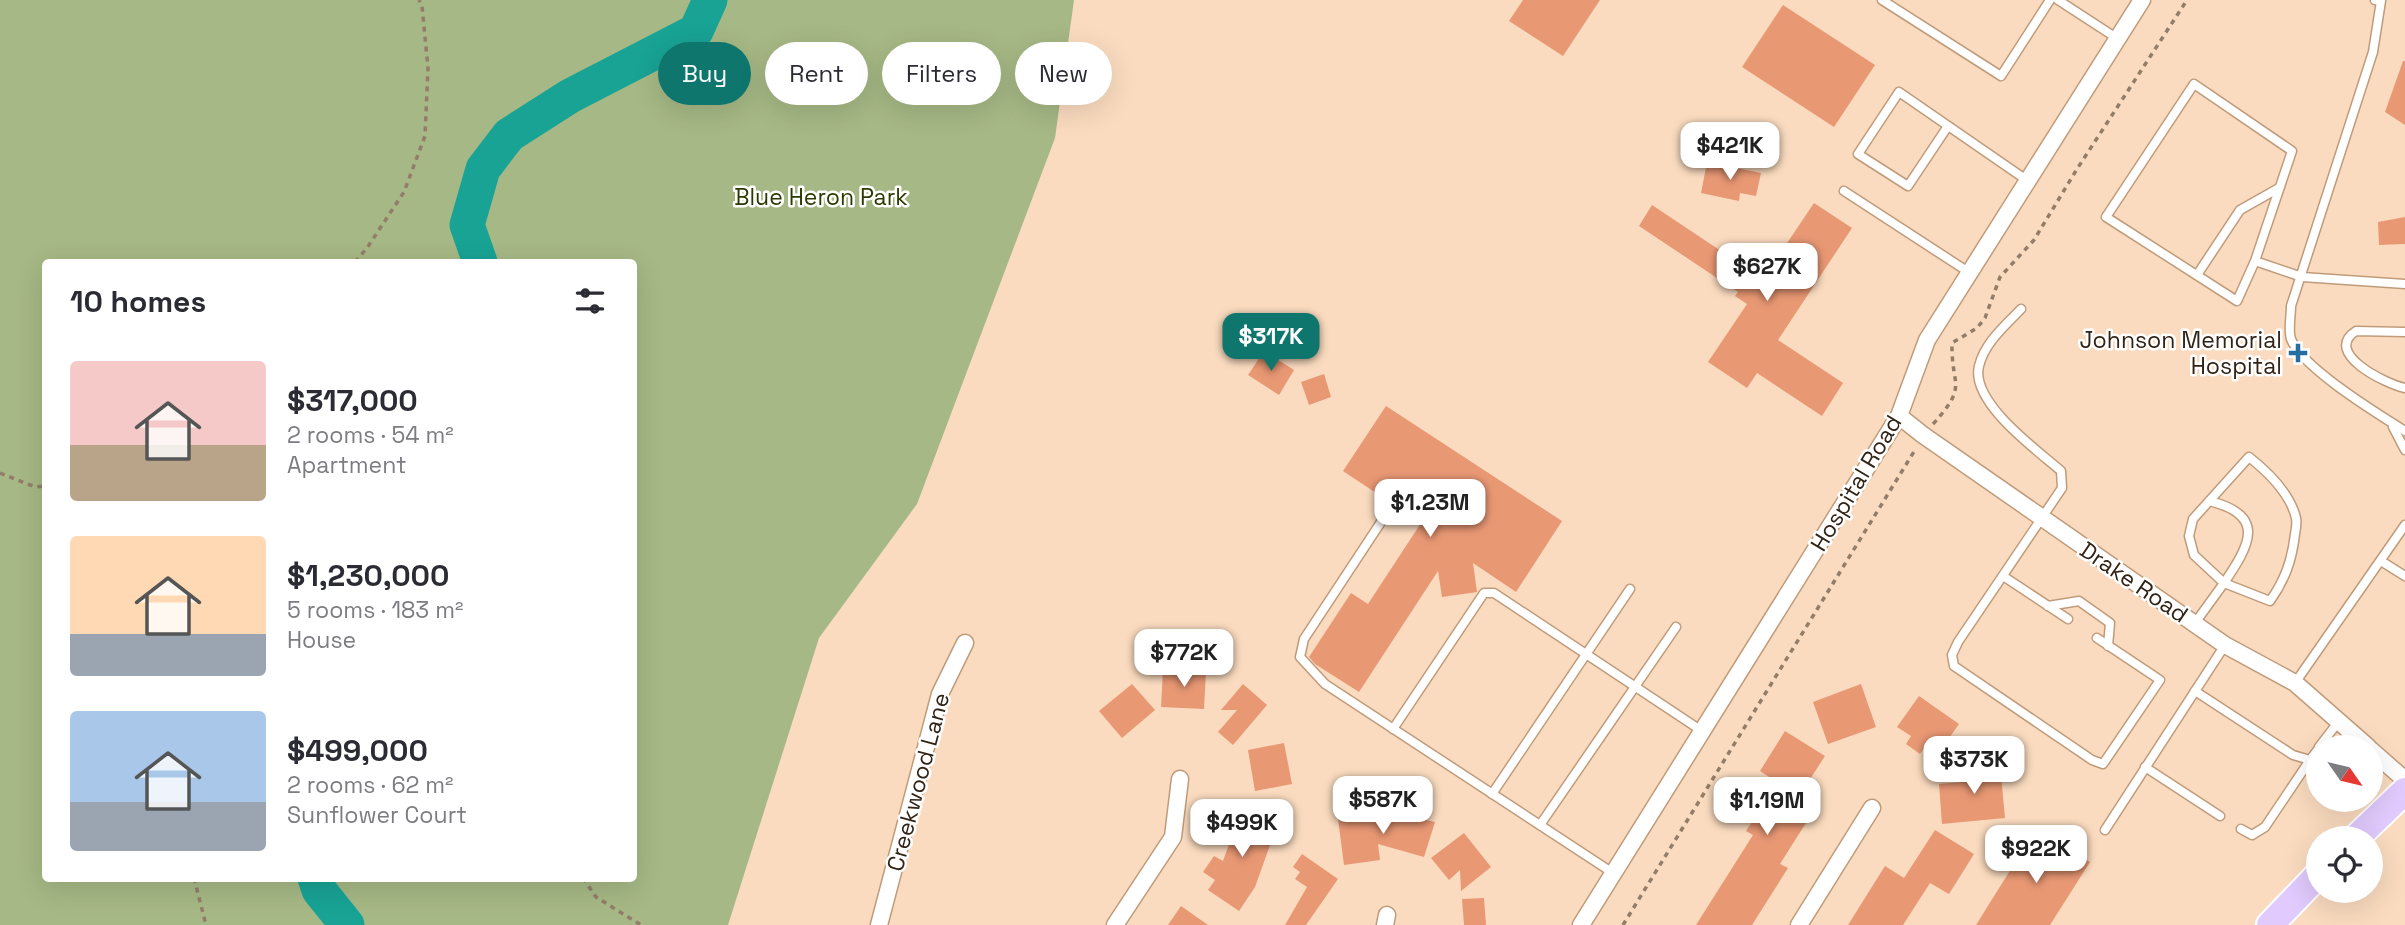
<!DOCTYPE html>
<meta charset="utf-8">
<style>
body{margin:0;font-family:"Space Grotesk",sans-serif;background:#f2f2f3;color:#2b2b33;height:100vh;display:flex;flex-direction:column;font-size:26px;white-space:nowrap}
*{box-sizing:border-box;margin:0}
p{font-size:23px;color:#7c7c81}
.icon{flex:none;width:38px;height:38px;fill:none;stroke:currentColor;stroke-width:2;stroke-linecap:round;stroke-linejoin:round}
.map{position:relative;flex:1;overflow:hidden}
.panel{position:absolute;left:42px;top:259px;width:595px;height:623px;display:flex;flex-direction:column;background:#fff;border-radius:7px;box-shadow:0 7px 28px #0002}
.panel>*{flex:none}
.top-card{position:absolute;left:658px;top:42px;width:665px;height:63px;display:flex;gap:14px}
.needle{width:46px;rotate:124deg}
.controls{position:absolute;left:2306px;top:735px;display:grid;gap:14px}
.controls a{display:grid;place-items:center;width:77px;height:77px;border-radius:50%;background:#fff;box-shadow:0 7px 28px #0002;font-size:35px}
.price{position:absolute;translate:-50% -60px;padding:0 16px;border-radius:14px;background:#fff;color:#222;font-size:23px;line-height:46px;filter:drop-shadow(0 2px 4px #0008)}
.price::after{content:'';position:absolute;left:50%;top:42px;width:21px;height:16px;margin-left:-10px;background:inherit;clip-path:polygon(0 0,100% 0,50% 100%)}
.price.selected{background:#0f766e;color:#fff}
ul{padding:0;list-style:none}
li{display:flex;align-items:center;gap:21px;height:175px;padding:0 28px}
li span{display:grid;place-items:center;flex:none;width:196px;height:140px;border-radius:7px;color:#555}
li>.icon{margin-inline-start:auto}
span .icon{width:84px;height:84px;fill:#fffc;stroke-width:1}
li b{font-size:30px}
h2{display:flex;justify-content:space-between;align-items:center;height:84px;padding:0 28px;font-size:30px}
.chip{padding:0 24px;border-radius:32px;background:#fff;box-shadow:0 7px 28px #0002;font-size:24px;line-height:63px}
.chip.selected{background:#0f766e;color:#fff}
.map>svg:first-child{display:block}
.green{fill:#a6b885;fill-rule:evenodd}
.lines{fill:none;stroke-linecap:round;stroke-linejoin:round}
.river{stroke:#18a395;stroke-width:35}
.building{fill:#e99874}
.lane-casing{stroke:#c09b7a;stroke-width:11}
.street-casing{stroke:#c09b7a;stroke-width:19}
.primary-casing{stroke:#fff;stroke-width:30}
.path{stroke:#937d68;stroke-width:3.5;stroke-dasharray:5 5;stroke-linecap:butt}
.lane{stroke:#fff;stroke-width:8}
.street{stroke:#fff;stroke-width:16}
.primary{stroke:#e1cafd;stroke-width:26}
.poi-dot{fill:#276ea2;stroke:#fff;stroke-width:2.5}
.labels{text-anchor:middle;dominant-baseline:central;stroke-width:5;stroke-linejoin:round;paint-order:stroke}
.park-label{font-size:23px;fill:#2b3a00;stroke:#fff}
.poi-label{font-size:23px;fill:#312315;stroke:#fff;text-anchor:end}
.street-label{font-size:23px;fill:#312315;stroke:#fff}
</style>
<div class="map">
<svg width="2405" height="925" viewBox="0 0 2405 925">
<rect width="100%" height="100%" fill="#fadbbf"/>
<path class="green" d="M 0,0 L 1074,0 L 1055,138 L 917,504 L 819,638 L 728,925 L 0,925 ZM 46,262 L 634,262 L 634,878 L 46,878 Z"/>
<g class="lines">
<g class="river">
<polyline points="480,262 467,225 483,169 509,135 570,96 696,31 710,0"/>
<polyline points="315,878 319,890 347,925"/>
</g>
</g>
<g class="building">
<polygon points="1523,0 1600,0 1563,56 1509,21"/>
<polygon points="1783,5 1875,65 1834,127 1742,67"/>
<polygon points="2403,61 2405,61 2405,125 2385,112"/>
<polygon points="1707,162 1761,173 1756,196 1740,193 1739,201 1701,193"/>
<polygon points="1814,203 1852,228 1778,340 1843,383 1822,416 1757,373 1747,388 1708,362 1747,304 1735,296 1738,292 1639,226 1652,205 1763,279"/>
<polygon points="2405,217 2405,244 2379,245 2378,222"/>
<polygon points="1264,351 1294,370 1279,395 1248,375"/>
<polygon points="1324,374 1331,397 1309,405 1301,382"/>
<polygon points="1386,406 1562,521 1516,592 1473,563 1477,592 1442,597 1438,571 1359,692 1315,664 1309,657 1351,593 1368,604 1421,523 1343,471"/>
<polygon points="1163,669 1206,671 1204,709 1161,707"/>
<polygon points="1132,684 1155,710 1122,738 1099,711"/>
<polygon points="1243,684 1267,705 1233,745 1218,732 1237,710 1221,710"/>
<polygon points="1861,684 1876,727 1828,744 1813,702"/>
<polygon points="1919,696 1959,724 1937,755 1925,747 1920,754 1906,744 1911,736 1897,727"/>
<polygon points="1785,731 1825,756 1794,804 1811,815 1780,864 1788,868 1752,925 1696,925 1753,835 1746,831 1777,782 1760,771"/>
<polygon points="1284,743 1292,784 1255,791 1248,750"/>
<polygon points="2000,764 2005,818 1942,824 1939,784 1973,781 1956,769"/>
<polygon points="1247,809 1279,820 1255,887 1239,911 1208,890 1215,880 1203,872 1214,856 1223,861 1237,822 1241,824"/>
<polygon points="1393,812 1435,822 1424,857 1378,844 1380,860 1344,865 1338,819"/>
<polygon points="2036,829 2090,862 2050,925 1976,925"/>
<polygon points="1935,830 1974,854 1949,894 1930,883 1903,925 1848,925 1885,866 1904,878"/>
<polygon points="1464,833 1491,867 1461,891 1460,870 1449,880 1431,858"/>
<polygon points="1302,854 1338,879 1306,925 1285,925 1307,887 1295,879 1300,872 1293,867"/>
<polygon points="1484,898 1486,925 1464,925 1462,899"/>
<polygon points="1181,906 1208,925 1168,925"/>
</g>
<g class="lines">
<defs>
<g id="lane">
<polyline points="1882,0 2001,76 2050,0"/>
<polyline points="2058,0 2118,39"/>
<path d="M 2375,0 L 2381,1 L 2373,52 L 2291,306 C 2291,316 2288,330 2291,339 C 2301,367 2378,414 2405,431"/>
<polyline points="1948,126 1908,186 1858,154 1899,92 2028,181"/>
<polyline points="1844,191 1970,273"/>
<polyline points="2255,261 2292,151 2194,84 2106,217 2237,301 2255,261 2302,277 2405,284"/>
<polyline points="2197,275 2240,210 2279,188"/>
<path d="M 2021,309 C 2005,326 1985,342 1979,366 C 1970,402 2037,450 2061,471 L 2062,488 L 1958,642 L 1952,655 L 1954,666 L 2092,760 L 2103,764 L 2160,680 L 2097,638"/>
<path d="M 2405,332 L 2356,331 C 2322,353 2386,384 2405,388"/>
<polyline points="2393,427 2405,450"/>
<polyline points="1383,519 1304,639 1300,657 1325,684 1613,873"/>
<polyline points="2381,561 2405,576"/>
<polyline points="2003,576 2068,619"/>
<polyline points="2048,606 2079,601 2110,623 2108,646"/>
<path d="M 2195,623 L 2224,583 L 2270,601 C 2285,580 2292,560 2295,534 C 2296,529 2297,523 2296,518 C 2290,493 2268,472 2249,457 L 2193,519 L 2189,536 L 2194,555 L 2224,583 C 2249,546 2268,515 2209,501"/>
<polyline points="2295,683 2405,525"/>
<polyline points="2195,691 2293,755 2310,760 2319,748"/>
<polyline points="1393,729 1484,593 1494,593 1702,731"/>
<polyline points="2319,747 2339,721"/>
<polyline points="2145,767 2220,816"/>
<polyline points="1492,794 1630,589"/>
<polyline points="1540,825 1676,627"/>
<polyline points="2241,829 2252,835 2265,827 2310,760"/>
<polyline points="2105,830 2225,645"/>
</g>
<g id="street">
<polyline points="1899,416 1923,435 2225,645 2295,683 2368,747"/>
<polyline points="2371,750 2405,780"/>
<polyline points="879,925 940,694 965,643"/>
<polyline points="1115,925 1173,837 1180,779"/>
<polyline points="1385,925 1387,915"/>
<polyline points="1581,925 1899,416 1927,340 2142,0"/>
<polyline points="1799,925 1872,808"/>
</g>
<g id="primary">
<polyline points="2356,838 2405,791"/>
<polyline points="2270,925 2319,874"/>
</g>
</defs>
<use href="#lane" class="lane-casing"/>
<use href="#street" class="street-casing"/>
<use href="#primary" class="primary-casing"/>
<g class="path">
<polyline points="355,262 367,248 404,192 425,136 428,68 422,6 419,0"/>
<path d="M 1933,424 C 1969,384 1951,388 1952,343 L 1977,328 L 1985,318 L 2000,277 L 2034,240 L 2077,169 L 2187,0"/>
<polyline points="0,473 35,487 46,486"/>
<polyline points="2371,784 2379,777"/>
<polyline points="194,878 206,925"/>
<polyline points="583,878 596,897 641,925"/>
<polyline points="1623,925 1915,450"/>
</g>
<use href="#lane" class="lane"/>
<use href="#street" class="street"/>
<use href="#primary" class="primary"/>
</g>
<path class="poi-dot" d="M2294.5 342.5h7v7h7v7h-7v7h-7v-7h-7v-7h7z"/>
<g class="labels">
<g class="park-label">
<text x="821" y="197">Blue Heron Park</text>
</g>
<g class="poi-label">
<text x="2282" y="340">Johnson Memorial<tspan x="2282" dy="26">Hospital</tspan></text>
</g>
<g class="street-label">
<text transform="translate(1856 483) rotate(-59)">Hospital Road</text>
<text transform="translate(2134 582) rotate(34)">Drake Road</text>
<text transform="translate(918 782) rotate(-75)">Creekwood Lane</text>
</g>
</g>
</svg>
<div class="controls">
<a><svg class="needle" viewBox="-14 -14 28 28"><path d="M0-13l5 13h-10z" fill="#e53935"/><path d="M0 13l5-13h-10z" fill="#7c7c81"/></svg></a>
<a><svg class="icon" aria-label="locate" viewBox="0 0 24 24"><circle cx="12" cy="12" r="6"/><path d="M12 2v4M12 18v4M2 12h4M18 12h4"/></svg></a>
</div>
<b class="price" style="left:1730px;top:182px">$421K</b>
<b class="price" style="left:1767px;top:303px">$627K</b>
<b class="price selected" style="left:1271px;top:373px">$317K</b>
<b class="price" style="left:1430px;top:539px">$1.23M</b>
<b class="price" style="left:1184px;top:689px">$772K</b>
<b class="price" style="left:1974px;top:796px">$373K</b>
<b class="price" style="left:1383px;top:836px">$587K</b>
<b class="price" style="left:1767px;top:837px">$1.19M</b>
<b class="price" style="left:1242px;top:859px">$499K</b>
<b class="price" style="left:2036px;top:885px">$922K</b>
<div class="top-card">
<a class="chip selected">Buy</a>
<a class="chip">Rent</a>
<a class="chip">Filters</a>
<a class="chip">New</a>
</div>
<section class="panel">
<h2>10 homes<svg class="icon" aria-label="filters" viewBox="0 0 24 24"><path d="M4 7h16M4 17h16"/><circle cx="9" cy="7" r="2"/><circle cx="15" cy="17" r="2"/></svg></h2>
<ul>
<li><span style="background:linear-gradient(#f6c9c9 60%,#b9a48a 0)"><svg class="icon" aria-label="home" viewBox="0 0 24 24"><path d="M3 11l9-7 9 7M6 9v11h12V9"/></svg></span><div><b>$317,000</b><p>2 rooms · 54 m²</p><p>Apartment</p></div></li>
<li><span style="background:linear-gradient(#ffd9b3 70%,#9aa5b1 0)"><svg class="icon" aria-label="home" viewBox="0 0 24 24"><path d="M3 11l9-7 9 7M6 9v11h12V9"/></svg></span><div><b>$1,230,000</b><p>5 rooms · 183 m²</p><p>House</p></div></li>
<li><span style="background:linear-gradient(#a9c7e8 65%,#9aa5b1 0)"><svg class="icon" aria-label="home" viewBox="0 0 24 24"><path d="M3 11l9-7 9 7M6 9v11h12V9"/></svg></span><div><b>$499,000</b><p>2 rooms · 62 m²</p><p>Sunflower Court</p></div></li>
</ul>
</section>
</div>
